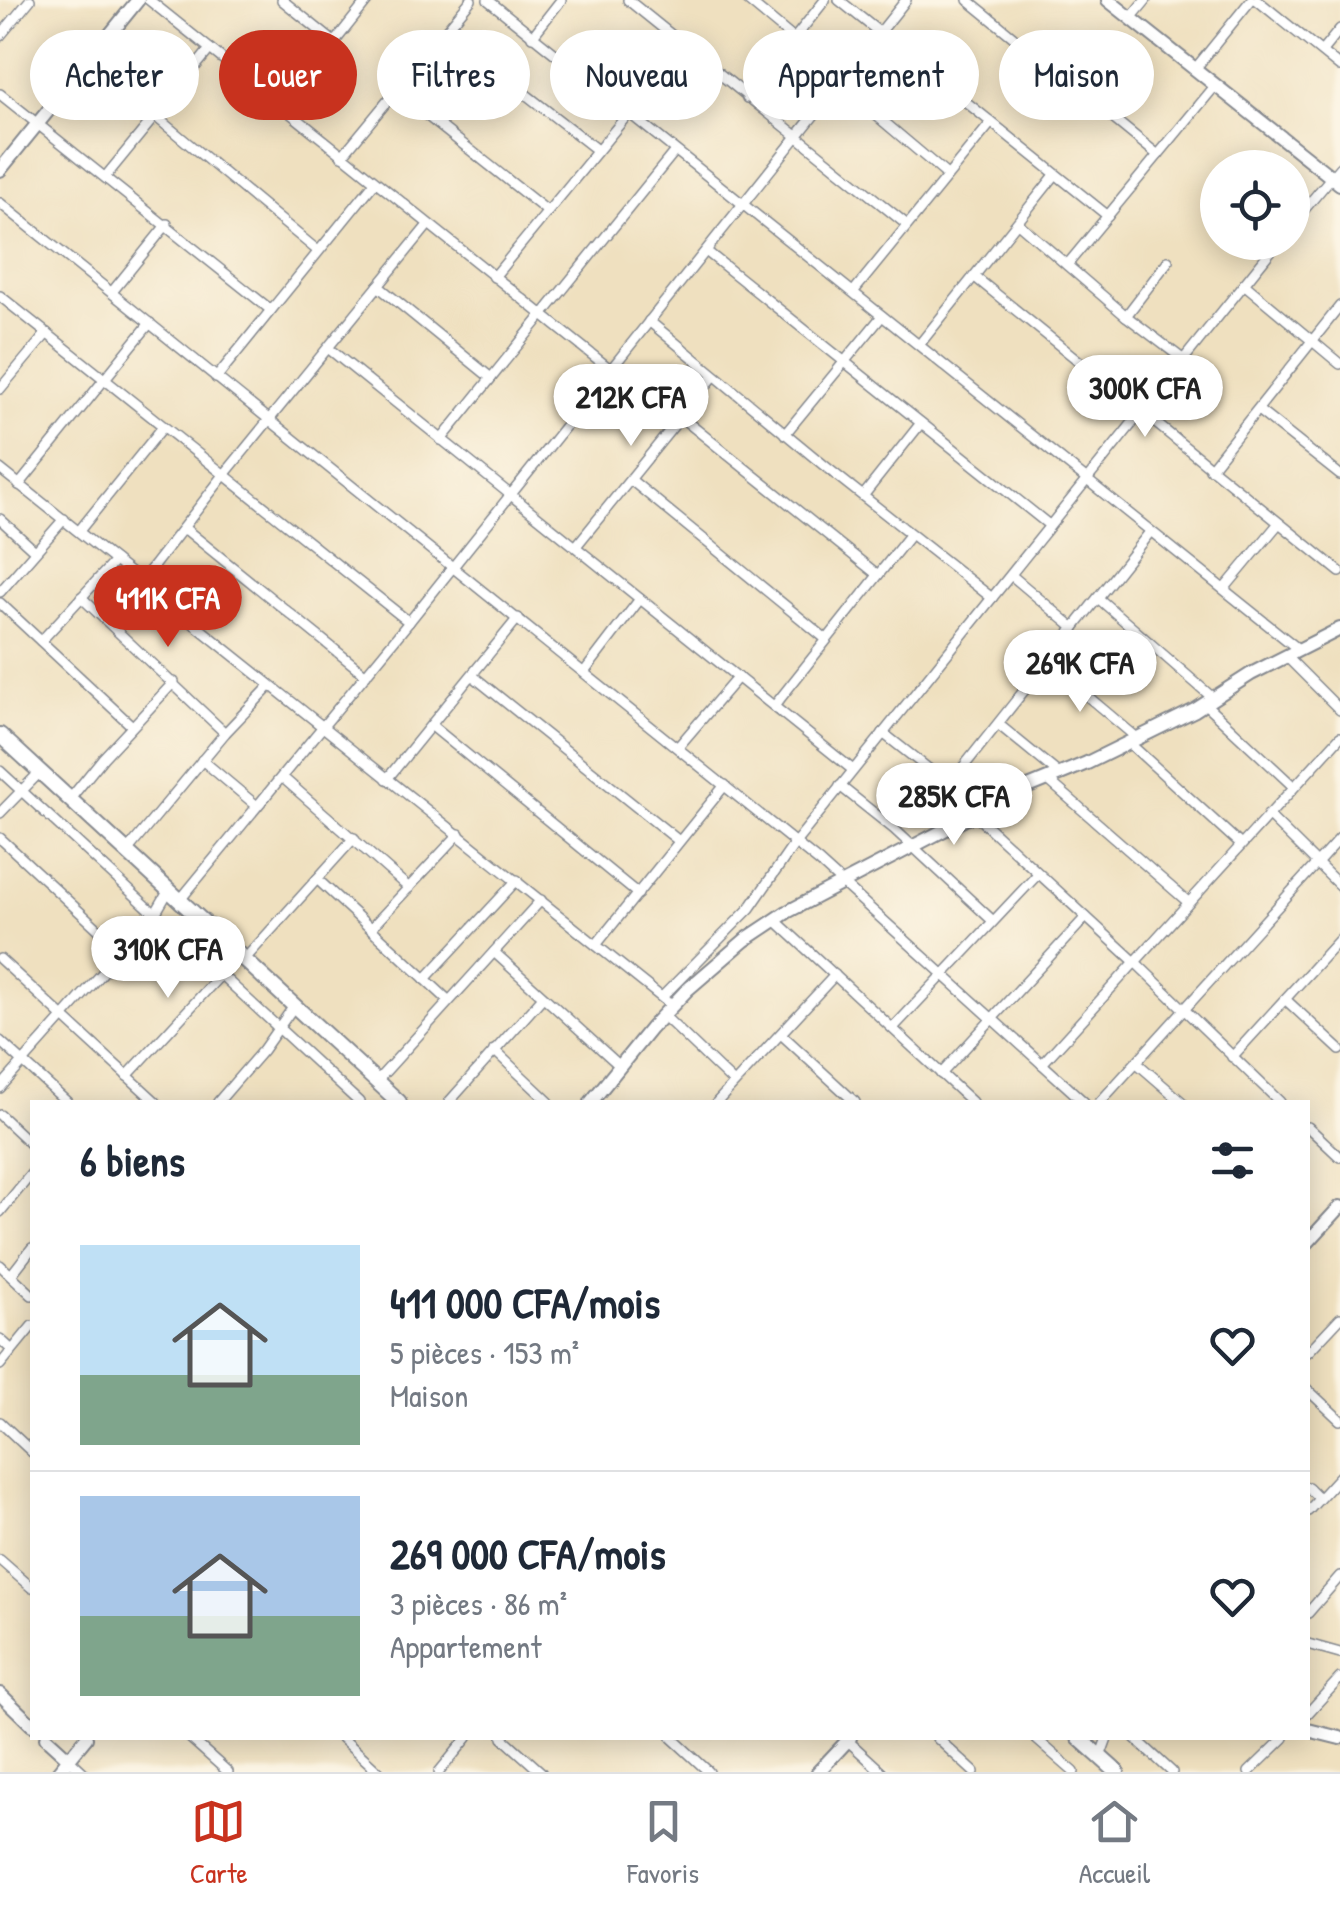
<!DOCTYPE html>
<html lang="fr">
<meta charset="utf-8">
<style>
body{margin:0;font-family:"Patrick Hand",sans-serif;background:#f6f6f7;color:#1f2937;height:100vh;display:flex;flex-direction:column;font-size:38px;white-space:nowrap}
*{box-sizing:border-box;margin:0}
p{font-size:32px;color:#747a83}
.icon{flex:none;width:55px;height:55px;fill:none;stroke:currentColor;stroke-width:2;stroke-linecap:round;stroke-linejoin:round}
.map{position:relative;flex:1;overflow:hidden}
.panel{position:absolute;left:30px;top:1100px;width:1280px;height:640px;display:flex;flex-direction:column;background:#fff;border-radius:0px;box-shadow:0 5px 25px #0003}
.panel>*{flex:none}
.banner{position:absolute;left:30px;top:30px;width:1280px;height:90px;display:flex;gap:20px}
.controls{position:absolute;left:1200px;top:150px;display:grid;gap:20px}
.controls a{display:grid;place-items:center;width:110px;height:110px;border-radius:50%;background:#fff;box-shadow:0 5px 25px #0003;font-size:50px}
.price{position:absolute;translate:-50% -85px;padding:0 22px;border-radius:35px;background:#fff;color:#222;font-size:32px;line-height:65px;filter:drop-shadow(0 2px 5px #0008)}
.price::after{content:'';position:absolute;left:50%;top:60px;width:30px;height:22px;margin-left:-15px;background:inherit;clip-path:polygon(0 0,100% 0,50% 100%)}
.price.on{background:#c8321e;color:#fff}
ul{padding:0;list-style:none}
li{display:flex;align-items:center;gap:30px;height:250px;padding:0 50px}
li+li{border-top:2px solid #e0e1e3}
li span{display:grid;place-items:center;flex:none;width:280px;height:200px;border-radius:0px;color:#555}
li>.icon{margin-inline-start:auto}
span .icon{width:120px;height:120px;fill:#fffc;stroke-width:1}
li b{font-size:42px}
h2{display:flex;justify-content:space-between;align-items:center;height:120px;padding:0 50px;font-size:42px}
.tag{padding:0 35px;border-radius:45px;background:#fff;box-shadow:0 5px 25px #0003;font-size:35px;line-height:90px}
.tag.on{background:#c8321e;color:#fff}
.dock{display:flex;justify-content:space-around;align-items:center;height:140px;border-top:2px solid #e0e1e3;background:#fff;font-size:28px;color:#747a83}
.dock a{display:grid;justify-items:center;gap:5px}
.dock .on{color:#c8321e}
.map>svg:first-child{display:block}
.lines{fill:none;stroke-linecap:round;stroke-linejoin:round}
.street-casing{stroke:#85888e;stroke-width:12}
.secondary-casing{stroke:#85888e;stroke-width:16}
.primary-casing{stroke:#85888e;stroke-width:18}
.street{stroke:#fff;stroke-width:9}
.secondary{stroke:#fff;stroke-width:12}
.primary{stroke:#fff;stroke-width:14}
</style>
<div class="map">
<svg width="1340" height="1772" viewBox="0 0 1340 1772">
<rect width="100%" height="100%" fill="#fcf5e5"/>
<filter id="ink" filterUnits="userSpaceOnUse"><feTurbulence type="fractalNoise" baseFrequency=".01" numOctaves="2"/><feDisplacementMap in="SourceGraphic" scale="20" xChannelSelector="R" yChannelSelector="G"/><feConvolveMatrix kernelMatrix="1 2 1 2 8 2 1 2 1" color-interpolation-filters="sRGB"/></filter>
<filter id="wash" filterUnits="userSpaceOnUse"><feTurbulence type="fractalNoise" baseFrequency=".0048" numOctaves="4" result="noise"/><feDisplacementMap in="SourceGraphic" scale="40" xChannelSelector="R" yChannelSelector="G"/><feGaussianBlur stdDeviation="2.25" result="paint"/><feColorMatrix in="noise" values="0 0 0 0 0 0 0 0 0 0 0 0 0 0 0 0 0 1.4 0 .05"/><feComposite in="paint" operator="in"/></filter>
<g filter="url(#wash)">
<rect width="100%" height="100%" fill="#efe0bf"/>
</g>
<g filter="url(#ink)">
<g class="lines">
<defs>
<g id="street">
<polyline points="149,0 610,369"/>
<polyline points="282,0 334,42"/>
<polyline points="488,0 1298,649"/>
<polyline points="628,0 906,224"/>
<polyline points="747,0 794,39"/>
<polyline points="839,0 1108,216"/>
<polyline points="968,0 1158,155"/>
<polyline points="1257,0 1340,67"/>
<polyline points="1131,18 1146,0"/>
<polyline points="445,31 597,150"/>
<polyline points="0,36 30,0"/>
<polyline points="532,37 561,0"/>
<polyline points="1322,51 1340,29"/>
<polyline points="1195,69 1251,0"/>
<polyline points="839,84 947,175"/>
<polyline points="396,91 547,211"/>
<polyline points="0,94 271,310"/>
<polyline points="747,98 825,0"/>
<polyline points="282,108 368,0"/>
<polyline points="155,116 318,251"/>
<polyline points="342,156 471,0"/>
<polyline points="106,176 210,49"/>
<polyline points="0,203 819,862 1084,1102"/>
<polyline points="1018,223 1126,316 1184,360"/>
<polyline points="1292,224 1340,167"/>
<polyline points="706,251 1049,525"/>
<polyline points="1067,265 1215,86"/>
<polyline points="494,277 628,114"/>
<polyline points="975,277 1340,572"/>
<polyline points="1244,284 1340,364"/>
<polyline points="378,286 491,378"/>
<polyline points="854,291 990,124"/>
<polyline points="112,292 167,224"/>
<polyline points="0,296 409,622"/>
<polyline points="1126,316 1168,261"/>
<polyline points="649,321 826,467 992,598"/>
<polyline points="919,345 1055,175"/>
<polyline points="328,348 853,770"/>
<polyline points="216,378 375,182"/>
<polyline points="0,389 47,333"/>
<polyline points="1258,410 1340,475"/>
<polyline points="682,418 878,575"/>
<polyline points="785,434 882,316"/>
<polyline points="441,440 675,151"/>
<polyline points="0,469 666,1001"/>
<polyline points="1210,469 1340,306"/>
<polyline points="631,480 826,639"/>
<polyline points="19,485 150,323"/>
<polyline points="863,496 921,423"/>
<polyline points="0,519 35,551"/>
<polyline points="184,528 366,675"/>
<polyline points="79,531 163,427"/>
<polyline points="577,545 714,376"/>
<polyline points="1011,575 1074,628"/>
<polyline points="141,582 224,475 428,225"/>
<polyline points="1224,589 1279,523"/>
<polyline points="0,592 64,519"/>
<polyline points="81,597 225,733"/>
<polyline points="1098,598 1213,698"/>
<polyline points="0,603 132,726"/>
<polyline points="41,641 115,561"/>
<polyline points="1286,656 1340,710"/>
<polyline points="1048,663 1137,738"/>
<polyline points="585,671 640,599"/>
<polyline points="473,676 679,841"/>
<polyline points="1204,703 1294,787"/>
<polyline points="775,705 910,535"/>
<polyline points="998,724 1059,774"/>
<polyline points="432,726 638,894"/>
<polyline points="883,733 949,785 974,814 1134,961 1280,1102"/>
<polyline points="1128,742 1241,845"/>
<polyline points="678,747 738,677"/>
<polyline points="202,760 257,806"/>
<polyline points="0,771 359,1102"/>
<polyline points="282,777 409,888"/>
<polyline points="387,779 518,618"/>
<polyline points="1047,779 1188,902"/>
<polyline points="949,785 1150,532"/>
<polyline points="840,786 894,829 993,921"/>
<polyline points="70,799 103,758 174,682"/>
<polyline points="0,813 40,772"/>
<polyline points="1268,815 1340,886"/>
<polyline points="0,838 122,951"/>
<polyline points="127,851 225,733 270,686"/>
<polyline points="317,879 448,1000"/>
<polyline points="180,900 409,622 906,0"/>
<polyline points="775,920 972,1102"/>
<polyline points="371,928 459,834"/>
<polyline points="596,945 725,785"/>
<polyline points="494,952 620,1066"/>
<polyline points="0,959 156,1102"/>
<polyline points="244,960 354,838"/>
<polyline points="425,979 517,880"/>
<polyline points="662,997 750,908 795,843 1278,242"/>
<polyline points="1285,999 1340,1050"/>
<polyline points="663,1015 734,1083"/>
<polyline points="893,1028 1038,874"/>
<polyline points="781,1034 855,1102"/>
<polyline points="0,1041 67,1102"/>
<polyline points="494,1050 549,1102"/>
<polyline points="1232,1057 1340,939"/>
<polyline points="1137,1063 1182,1102"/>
<polyline points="1042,1064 1340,737"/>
<polyline points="941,1074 1086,917"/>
<polyline points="127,1076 239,955"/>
<polyline points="376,1082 541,900"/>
<polyline points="0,1088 155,914 169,890"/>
<polyline points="218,1102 263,1050 294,1006"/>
<polyline points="449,1102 543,997"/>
<polyline points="717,1102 835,975"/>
<polyline points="1100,1102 1340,838"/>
<polyline points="0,1115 32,1145"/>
<polyline points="1308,1127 1340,1157"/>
<polyline points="0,1212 32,1173"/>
<polyline points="0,1265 32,1295"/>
<polyline points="11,1275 32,1248"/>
<polyline points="0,1339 12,1350"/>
<polyline points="1308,1352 1340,1318"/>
<polyline points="0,1365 32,1326"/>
<polyline points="1308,1390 1340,1420"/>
<polyline points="0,1422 32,1452"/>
<polyline points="1308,1487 1319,1498"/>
<polyline points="1308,1511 1340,1476"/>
<polyline points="0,1560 32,1588"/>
<polyline points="1308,1613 1340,1576"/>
<polyline points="1308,1644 1340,1653"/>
<polyline points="1308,1713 1340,1678"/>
<polyline points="190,1738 228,1772"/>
<polyline points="342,1738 379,1772"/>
<polyline points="503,1738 541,1772"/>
<polyline points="672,1738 709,1772"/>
<polyline points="937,1738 974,1772"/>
<polyline points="1035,1738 1074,1772"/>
<polyline points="1135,1738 1172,1772"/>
<polyline points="846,1739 882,1772"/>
<polyline points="1100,1757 1107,1738"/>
<polyline points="69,1759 83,1772"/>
<polyline points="439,1772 467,1738"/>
<polyline points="1249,1772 1284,1738"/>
</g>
<g id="secondary">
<polyline points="1108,0 1340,184"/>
<polyline points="0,170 138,0"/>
<polyline points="591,1102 651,1028 687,990 745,940 787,912 1021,790 1087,763 1195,710 1251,674 1340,629"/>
<polyline points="1308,1242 1340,1207"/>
<polyline points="0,1694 32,1725"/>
<polyline points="1308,1730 1340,1738"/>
<polyline points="46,1738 69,1759"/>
<polyline points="58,1772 86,1738"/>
<polyline points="818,1772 850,1738"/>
</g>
<g id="primary">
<polyline points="0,735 399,1102"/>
<polyline points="1079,1738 1117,1772"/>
</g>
</defs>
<use href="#street" class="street-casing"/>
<use href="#secondary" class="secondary-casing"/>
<use href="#primary" class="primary-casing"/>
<use href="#street" class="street"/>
<use href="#secondary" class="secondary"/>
<use href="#primary" class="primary"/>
</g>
</g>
</svg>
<div class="controls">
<a><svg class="icon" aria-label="locate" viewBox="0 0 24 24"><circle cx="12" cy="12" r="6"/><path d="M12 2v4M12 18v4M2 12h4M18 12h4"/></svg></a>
</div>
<b class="price" style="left:1145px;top:440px">300K CFA</b>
<b class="price" style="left:631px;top:449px">212K CFA</b>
<b class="price on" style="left:168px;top:650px">411K CFA</b>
<b class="price" style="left:1080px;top:715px">269K CFA</b>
<b class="price" style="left:954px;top:848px">285K CFA</b>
<b class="price" style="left:168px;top:1001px">310K CFA</b>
<div class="banner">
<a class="tag">Acheter</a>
<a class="tag on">Louer</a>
<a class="tag">Filtres</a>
<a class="tag">Nouveau</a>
<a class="tag">Appartement</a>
<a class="tag">Maison</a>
</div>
<section class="panel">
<h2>6 biens<svg class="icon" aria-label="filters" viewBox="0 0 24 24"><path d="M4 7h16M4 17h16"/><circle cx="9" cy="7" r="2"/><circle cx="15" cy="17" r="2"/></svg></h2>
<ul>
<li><span style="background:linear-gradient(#bfe0f5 65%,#7fa58c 0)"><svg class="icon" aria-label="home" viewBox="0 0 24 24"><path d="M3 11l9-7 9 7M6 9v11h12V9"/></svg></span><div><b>411 000 CFA/mois</b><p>5 pièces · 153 m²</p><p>Maison</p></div><svg class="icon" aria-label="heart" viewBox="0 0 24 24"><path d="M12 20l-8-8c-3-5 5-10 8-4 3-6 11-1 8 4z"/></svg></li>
<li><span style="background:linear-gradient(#a9c7e8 60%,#7fa58c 0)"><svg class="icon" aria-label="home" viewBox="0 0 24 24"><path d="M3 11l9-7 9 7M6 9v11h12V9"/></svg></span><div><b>269 000 CFA/mois</b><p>3 pièces · 86 m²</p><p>Appartement</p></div><svg class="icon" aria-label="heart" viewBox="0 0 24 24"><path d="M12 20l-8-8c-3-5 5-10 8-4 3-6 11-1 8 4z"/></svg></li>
</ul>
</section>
</div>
<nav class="dock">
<a class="on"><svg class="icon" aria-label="map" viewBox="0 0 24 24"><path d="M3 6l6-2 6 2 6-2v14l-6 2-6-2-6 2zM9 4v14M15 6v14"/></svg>Carte</a>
<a><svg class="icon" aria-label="saved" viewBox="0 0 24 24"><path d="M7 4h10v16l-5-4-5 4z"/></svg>Favoris</a>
<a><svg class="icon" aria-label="home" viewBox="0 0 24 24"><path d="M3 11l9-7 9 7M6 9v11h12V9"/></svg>Accueil</a>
</nav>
